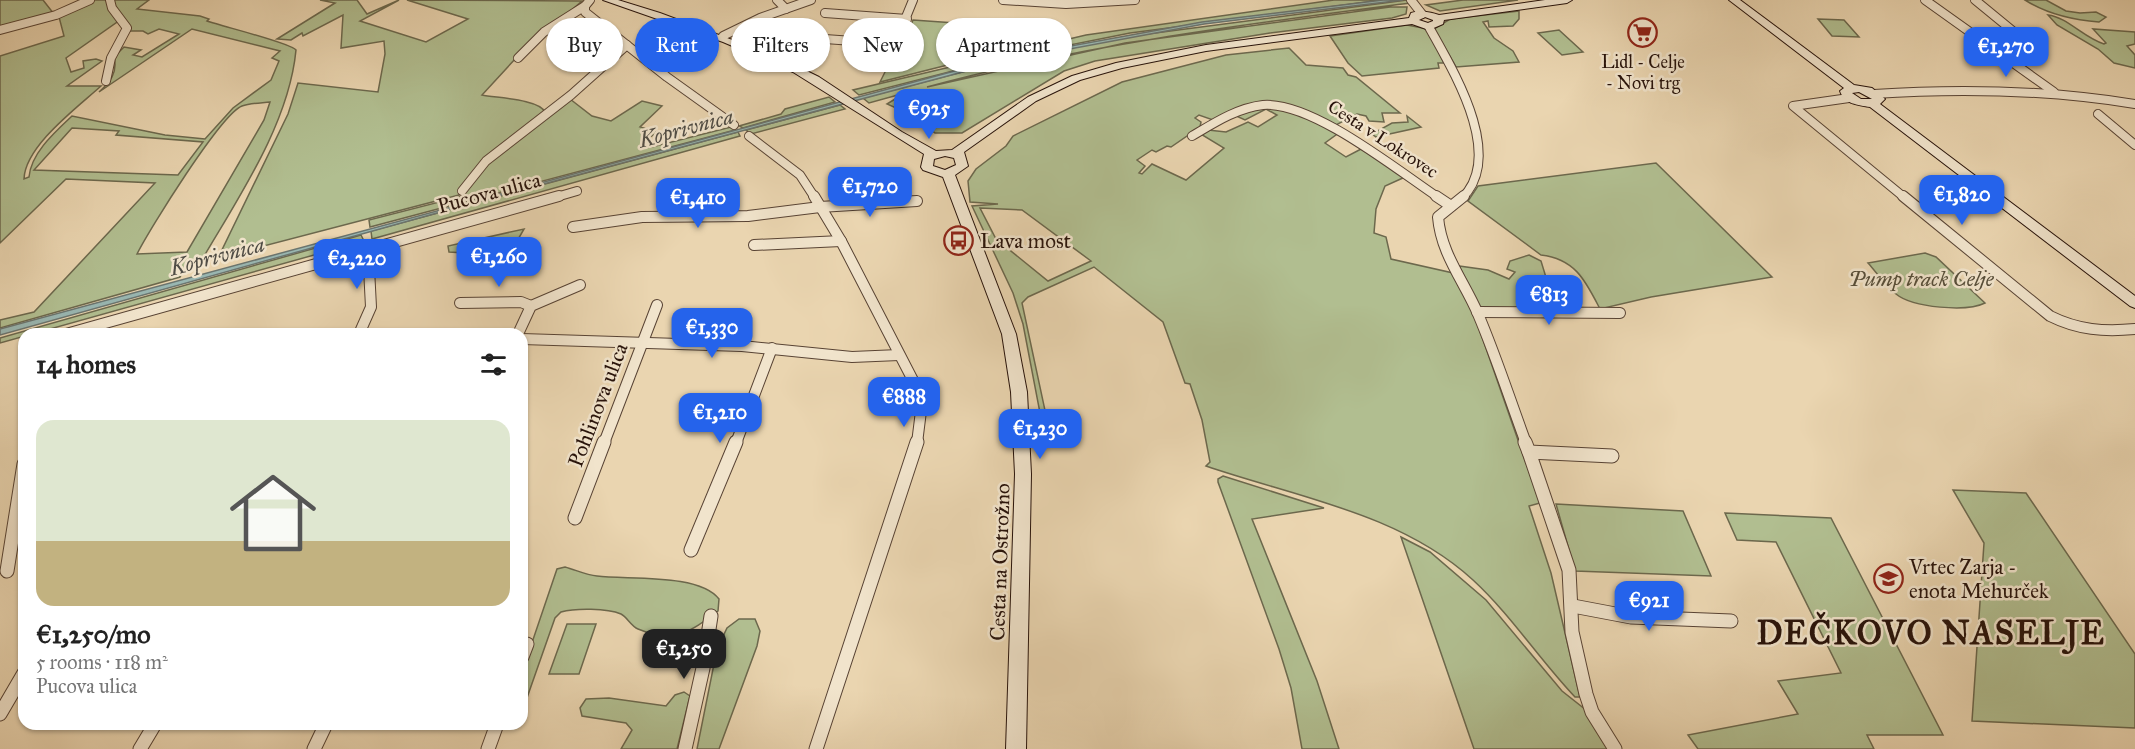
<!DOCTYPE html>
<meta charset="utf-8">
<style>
body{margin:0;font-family:"IM FELL Great Primer",serif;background:#f2f2f2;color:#222;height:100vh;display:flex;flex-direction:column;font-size:22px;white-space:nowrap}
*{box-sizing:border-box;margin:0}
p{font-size:20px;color:#767676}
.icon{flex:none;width:33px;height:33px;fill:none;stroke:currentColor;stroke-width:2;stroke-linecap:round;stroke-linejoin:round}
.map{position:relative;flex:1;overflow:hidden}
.sheet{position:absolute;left:18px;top:328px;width:510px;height:402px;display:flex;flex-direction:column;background:#fff;border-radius:18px;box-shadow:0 2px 4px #0004}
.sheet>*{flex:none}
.hud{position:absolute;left:546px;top:18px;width:570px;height:54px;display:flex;gap:12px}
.price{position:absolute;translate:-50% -51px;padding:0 14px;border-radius:12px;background:#2563eb;color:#fff;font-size:20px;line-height:39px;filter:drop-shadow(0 2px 3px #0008)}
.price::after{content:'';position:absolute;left:50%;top:36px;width:18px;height:14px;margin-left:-9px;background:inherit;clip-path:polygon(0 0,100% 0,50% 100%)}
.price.on{background:#222;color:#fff}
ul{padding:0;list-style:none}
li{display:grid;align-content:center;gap:12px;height:318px;padding:0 18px}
li span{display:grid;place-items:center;height:186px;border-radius:18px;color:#555}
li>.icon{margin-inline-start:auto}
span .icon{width:108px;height:108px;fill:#fffc;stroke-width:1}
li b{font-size:26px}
h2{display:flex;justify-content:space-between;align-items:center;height:72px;padding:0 18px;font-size:26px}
.pill{padding:0 21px;border-radius:27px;background:#fff;box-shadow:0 2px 4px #0004;font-size:21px;line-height:54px}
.pill.on{background:#2563eb;color:#fff}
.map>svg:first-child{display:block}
.green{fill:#b1be90;stroke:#6c684d;stroke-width:1.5;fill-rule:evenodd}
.water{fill:#99b7b2;stroke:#6b756f;stroke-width:1.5}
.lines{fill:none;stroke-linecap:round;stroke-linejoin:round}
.street-far2-casing{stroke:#584334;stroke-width:10}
.street-far1-casing{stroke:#584334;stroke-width:12}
.street-casing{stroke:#584334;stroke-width:15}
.secondary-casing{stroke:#27120a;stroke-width:2}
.street-far2{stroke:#f1e4cc;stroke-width:8}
.street-far1{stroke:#f1e4cc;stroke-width:10}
.street{stroke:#f1e4cc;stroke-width:13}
.secondary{fill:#f1e4cc;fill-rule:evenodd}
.labels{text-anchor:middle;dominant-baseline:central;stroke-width:5;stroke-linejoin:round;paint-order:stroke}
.far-poi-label{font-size:18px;fill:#27120a;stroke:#f1e4cc}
.far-street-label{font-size:18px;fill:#27120a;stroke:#f1e4cc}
.street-label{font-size:21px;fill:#27120a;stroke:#f1e4cc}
.poi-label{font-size:21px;fill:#27120a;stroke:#f1e4cc;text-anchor:start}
.park-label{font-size:21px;font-style:italic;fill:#574e39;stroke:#f1e4cc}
.water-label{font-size:22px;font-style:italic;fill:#4f4c45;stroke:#f1e4cc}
.near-district-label{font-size:33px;font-weight:bold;letter-spacing:1.5px;fill:#27120a;stroke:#f1e4cc}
</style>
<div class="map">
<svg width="2135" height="749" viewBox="0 0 2135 749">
<rect width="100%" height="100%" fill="#ead5b0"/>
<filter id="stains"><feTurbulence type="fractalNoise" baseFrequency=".00333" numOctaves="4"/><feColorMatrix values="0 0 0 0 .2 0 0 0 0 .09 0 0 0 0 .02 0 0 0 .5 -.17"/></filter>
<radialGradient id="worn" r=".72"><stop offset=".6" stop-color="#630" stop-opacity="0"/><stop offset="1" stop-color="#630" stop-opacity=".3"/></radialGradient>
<g class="green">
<polygon points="0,0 43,0 54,14 0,29"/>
<path d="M 92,0 L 108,0 L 120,20 L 66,58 L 71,72 L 84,68 L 83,61 L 96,59 L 102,61 L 67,86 L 101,86 C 78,107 25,146 24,179 L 29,177 C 31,153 55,132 72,116 L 165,135 L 205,139 L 233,108 L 271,80 L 279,61 L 272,58 L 280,51 L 192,29 L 99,92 C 110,82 118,73 114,57 L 124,47 L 141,50 L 133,55 L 142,57 L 179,34 L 159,29 L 148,34 L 143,31 L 130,31 L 112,0 L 149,0 L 137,9 L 200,16 L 209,19 L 207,21 C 221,26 291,43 296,50 C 289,123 240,195 203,258 C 196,265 184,268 180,277 L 0,328 L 0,320 L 34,312 L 155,183 L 66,179 L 0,243 L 0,56 L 64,36 L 59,17 ZM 270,102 L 264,120 L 187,252 L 137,254 C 149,230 221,114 242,106 C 250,103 261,103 270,102 ZM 72,128 L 119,131 L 116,135 L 203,142 L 178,175 L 34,170 Z"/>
<path d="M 320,0 L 357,0 L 367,14 L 399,0 L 360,21 L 426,42 L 468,19 L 407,0 L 582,1 L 516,58 L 482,95 C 496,98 539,99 545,112 L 509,141 L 459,195 L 218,258 L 288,114 L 298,83 L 378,92 L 385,54 L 384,41 L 341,48 L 343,15 L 303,36 L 302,33 L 291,40 L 277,39 L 335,3 Z"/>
<polygon points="1334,0 1382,0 1130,33 1000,59 859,95 853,90 1086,35"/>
<path d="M 1407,0 L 1410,3 C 1247,24 1085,44 927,87 L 1125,43 L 1390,7 L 1407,7 L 1406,14 L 1392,18 L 1270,33 L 1095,61 L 1064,71 L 962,133 L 935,133 L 914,116 L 887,104 L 905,93 L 869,103 L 863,98 L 1000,62 L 1132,36 Z"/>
<polygon points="1463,0 1518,0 1440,11 1426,5"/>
<path d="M 2025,0 L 2046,0 L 2066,11 L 2080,13 L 2096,12 L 2106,17 L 2099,22 C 2074,20 2047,14 2025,0 Z"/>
<polygon points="1519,11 1519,19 1513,26 1489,27 1488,21 1483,22 1494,38 1513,51 1519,62 1456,67 1434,29 1450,19"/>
<path d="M 2048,15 C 2067,17 2084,38 2104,44 L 2106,43 L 2093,29 L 2135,32 L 2135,44 L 2127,46 L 2135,55 L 2135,68 L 2114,63 L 2098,49 L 2057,25 Z"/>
<polygon points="1818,19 1844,20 1859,37 1832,36"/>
<polygon points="913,20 1012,27 1023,46 880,82 895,52 899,52 903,44 917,45 917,42 904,42"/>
<polygon points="1407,25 1428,29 1444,63 1438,63 1439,68 1362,76 1348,63 1330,36"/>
<polygon points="1559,30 1583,52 1562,55 1538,33"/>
<path d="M 1289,48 L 1306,65 L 1343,68 L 1348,75 L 1356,77 L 1400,113 L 1382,113 L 1384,122 L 1369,121 L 1366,116 L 1357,114 L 1336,125 C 1290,101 1260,96 1213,120 L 1199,115 L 1195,118 L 1201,122 L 1200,127 L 1171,147 L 1167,146 L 1156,152 L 1152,150 L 1137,160 L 1145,166 L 1139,173 L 1142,174 L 1152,164 L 1186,180 L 1224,148 L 1199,133 L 1208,130 L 1226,132 L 1248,122 L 1258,127 L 1277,115 L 1266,109 L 1245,120 L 1232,114 C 1268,100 1310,108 1340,132 L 1325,143 L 1346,157 L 1363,148 L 1405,177 L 1385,186 L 1376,209 L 1374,233 L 1386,237 L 1391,259 L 1453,273 L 1473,311 L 1540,503 L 1529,506 L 1551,573 L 1580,697 L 1575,697 C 1539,659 1511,615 1473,580 C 1400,513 1296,497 1206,466 L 1210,462 L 1202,420 L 1190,384 L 1185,383 L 1163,322 L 1094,267 L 1028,297 L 1022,303 L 1046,415 L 1040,413 L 1023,324 L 1013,293 L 972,206 L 998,204 L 970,202 L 968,181 L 976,169 L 1006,146 L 1013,136 L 1122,82 L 1226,55 ZM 980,208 L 1022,210 L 1091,261 L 1048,281 L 996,239 Z"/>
<polygon points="829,97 835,102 743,128 739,126 781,114 785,109"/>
<path d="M 570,99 L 592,116 L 611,121 L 642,101 L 662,106 L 640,127 L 658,132 L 645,140 L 652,147 L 731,127 L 735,130 L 370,227 L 369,220 L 463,196 C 473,163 541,121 570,99 Z"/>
<polygon points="840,105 845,109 751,134 746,130"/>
<polygon points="1407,116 1421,127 1376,137 1372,134 1392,123 1408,122"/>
<polygon points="738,132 740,136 372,239 371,231"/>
<path d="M 1656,163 L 1772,277 L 1651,297 L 1600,309 C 1586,282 1576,259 1541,255 L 1468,201 L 1478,186 Z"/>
<polygon points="524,229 513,248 538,250 533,257 449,252 448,246"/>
<polygon points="361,235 364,241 0,343 0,338"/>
<path d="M 1925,253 L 1936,257 L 1985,303 C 1967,312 1913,308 1896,294 C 1885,285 1877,273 1868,263 Z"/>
<polygon points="1529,255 1541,261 1548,284 1564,310 1480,307 1459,266 1488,270 1509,279 1515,272 1507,269 1510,261"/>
<polygon points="1223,476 1324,508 1252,519 1317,681 1339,749 1302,749 1291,688 1279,649 1218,482 1218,479"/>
<polygon points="1953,490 2026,493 2135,654 2135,728 1972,721 1984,543"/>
<polygon points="1556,504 1683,511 1711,576 1575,571"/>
<polygon points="1725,513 1831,518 1943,735 1867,735 1874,749 1698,749 1688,735 1798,714 1778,681 1841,673 1776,542 1737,540"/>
<polygon points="1401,537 1430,552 1486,600 1562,691 1586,710 1610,749 1474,749"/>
<path d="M 565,567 C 576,570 586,575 597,576 C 628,580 699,573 719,599 L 718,611 C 690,632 674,644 638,629 C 631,626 627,617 621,614 C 607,608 575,608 561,612 L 555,618 L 522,712 L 522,672 L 557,569 Z"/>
<polygon points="739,619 755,619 760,631 757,646 719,749 697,749 717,649 727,628"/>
<polygon points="567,624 596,624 579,674 549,674"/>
<polygon points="684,692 690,696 677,749 621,749 632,730 626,723 582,716 580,708 586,699 609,698 666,706 675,695"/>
</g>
<polygon class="water" points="1383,0 1403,0 1204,24 1000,62 480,201 0,335 0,329 999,59 1202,22"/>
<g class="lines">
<defs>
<g id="street-far2">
<polyline points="590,0 585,6 585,12 667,77 734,125"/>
<polyline points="777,0 786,9"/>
<polyline points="1003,0 1066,4 1135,0"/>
<polyline points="1411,0 1422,14"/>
<polyline points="1925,0 2054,92"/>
<polyline points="1975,0 2036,50"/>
<polyline points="825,13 907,19"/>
<path d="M 1429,27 C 1452,69 1506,155 1462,198"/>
<polyline points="0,30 56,15 90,0"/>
<polyline points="723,36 760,18 811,0"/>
<polyline points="811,38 895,44 913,0"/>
<polyline points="518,58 544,32 585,6"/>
<polyline points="106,81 111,58 127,28 112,8 110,0"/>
<path d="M 1874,94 C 1962,88 2048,90 2135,104"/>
<polyline points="1849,98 1793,106 1905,198"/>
<polyline points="2098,114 2135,145"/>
<polyline points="749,136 800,175 815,198"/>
<path d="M 1192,136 C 1214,123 1237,108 1263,105 C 1312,101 1397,170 1439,198"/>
<polyline points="462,191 486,161 571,95 627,45"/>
<polyline points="553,198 577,191"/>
</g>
<g id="street-far1">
<polyline points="814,196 841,241 918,390 921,411 917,443"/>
<polyline points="1436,196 1451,206"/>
<path d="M 1464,196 L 1438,217 C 1441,254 1464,281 1478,314 C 1496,356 1510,400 1526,443"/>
<path d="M 1903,196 L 2050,316 C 2078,330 2104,332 2135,329"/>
<polyline points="573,227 642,217 748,216 820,207 917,201"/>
<polyline points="754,245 841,241"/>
<polyline points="460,303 521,302 531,306"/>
<polyline points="1477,312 1620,313"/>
<polyline points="66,334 559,196"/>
<polyline points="359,334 371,307 368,249"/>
<polyline points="518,334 531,306 580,285"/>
<polyline points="522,339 742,346 852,357 899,355"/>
<polyline points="604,443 657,305"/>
<polyline points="736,443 772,348"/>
</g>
<g id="street">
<polyline points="1525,442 1529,452 1612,456"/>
<polyline points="1529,452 1569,570 1572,632 1586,694 1592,712 1615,749"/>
<polyline points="575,518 604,442"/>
<polyline points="691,550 736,442"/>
<polyline points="7,571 24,464"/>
<polyline points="1573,606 1631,617 1731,621"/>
<polyline points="522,657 527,644"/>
<polyline points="0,714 24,673"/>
<polyline points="140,749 155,724"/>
<polyline points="314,749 326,724"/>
<polyline points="488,749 497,724"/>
<polyline points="685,749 703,668 711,616"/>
<polyline points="816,749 917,442"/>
</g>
<g id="secondary">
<path d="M 603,0 L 618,0 L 660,13 L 778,57 L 819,77 L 902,132 L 936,151 L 952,150 L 1028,97 L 1072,76 L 1116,63 L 1206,45 L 1409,18 L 1411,13 C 1421,10 1429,12 1439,15 L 1545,0 L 1572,0 L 1567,3 L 1444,20 L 1443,24 L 1429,30 L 1412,24 L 1206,51 L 1122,68 L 1080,80 L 1036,101 L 964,152 L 968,166 L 955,175 L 1016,334 L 1027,392 L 1031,474 L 1026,749 L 1006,749 L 1015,474 L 1011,392 L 1002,334 L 943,177 L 923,170 L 921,167 L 924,154 L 793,72 L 723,42 ZM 1425,17 L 1433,20 L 1433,21 L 1428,23 L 1419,20 ZM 945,156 L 954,158 L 956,165 L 945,170 L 933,166 L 934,159 Z"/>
<path d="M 1729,0 L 1740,0 L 1854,85 L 1872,88 L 1885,99 L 1880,104 L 2135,296 L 2135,308 L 2130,306 L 1870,107 C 1858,105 1844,104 1840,91 L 1844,88 ZM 1859,92 L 1872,99 L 1861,99 L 1852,93 Z"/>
</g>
</defs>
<use href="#street-far2" class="street-far2-casing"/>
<use href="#street-far1" class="street-far1-casing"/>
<use href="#street" class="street-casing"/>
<use href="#secondary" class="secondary-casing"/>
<use href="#street-far2" class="street-far2"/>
<use href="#street-far1" class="street-far1"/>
<use href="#street" class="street"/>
<use href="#secondary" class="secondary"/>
</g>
<defs>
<symbol id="supermarket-ring" viewBox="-11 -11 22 22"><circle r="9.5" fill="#f1e4cc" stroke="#8f2418" stroke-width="1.5"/><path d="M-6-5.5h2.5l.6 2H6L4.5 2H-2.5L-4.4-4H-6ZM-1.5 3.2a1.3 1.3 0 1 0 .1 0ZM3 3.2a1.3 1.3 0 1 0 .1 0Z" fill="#8f2418"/></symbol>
<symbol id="bus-ring" viewBox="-11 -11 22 22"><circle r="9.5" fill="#f1e4cc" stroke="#8f2418" stroke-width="1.5"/><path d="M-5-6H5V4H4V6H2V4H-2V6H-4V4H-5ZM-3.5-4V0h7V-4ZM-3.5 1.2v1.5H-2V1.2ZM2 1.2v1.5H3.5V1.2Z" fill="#8f2418"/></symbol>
<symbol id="school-ring" viewBox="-11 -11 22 22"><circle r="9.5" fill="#f1e4cc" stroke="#8f2418" stroke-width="1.5"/><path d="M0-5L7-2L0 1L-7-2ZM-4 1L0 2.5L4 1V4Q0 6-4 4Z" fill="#8f2418"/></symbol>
</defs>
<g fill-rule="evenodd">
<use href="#supermarket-ring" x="1626" y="16" width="33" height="33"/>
<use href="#bus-ring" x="942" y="224" width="33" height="33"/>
<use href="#school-ring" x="1872" y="562" width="33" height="33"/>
</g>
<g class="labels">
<g class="far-poi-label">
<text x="1643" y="62">Lidl - Celje<tspan x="1643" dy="21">- Novi trg</tspan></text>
</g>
<g class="far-street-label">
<text transform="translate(1383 139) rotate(33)">Cesta v Lokrovec</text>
</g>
<g class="street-label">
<text transform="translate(489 193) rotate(-15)">Pucova ulica</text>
<text transform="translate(598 405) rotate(-69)">Pohlinova ulica</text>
<text transform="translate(1000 562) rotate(-88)">Cesta na Ostrožno</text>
</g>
<g class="poi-label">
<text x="980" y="241">Lava most</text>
<text x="1909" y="567">Vrtec Zarja -<tspan x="1909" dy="24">enota Mehurček</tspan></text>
</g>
<g class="park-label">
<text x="1921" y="279">Pump track Celje</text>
</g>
<g class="water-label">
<text transform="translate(686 128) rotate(-15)">Koprivnica</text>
<text transform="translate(217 256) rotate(-15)">Koprivnica</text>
</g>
<g class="near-district-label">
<text x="1931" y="633">DEČKOVO NASELJE</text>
</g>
</g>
<rect width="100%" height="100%" filter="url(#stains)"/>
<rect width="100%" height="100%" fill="url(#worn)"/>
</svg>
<b class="price" style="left:2006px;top:78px">€1,270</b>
<b class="price" style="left:929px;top:140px">€925</b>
<b class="price" style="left:870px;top:218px">€1,720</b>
<b class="price" style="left:1962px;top:226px">€1,820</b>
<b class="price" style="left:698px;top:229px">€1,410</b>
<b class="price" style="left:499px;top:288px">€1,260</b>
<b class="price" style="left:357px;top:290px">€2,220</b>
<b class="price" style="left:1549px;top:326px">€813</b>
<b class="price" style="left:712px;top:359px">€1,330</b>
<b class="price" style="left:904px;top:428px">€888</b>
<b class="price" style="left:720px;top:444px">€1,210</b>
<b class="price" style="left:1040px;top:460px">€1,230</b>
<b class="price" style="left:1649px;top:632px">€921</b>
<b class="price on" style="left:684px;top:680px">€1,250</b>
<div class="hud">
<a class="pill">Buy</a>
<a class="pill on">Rent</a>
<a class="pill">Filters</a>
<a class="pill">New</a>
<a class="pill">Apartment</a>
</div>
<section class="sheet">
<h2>14 homes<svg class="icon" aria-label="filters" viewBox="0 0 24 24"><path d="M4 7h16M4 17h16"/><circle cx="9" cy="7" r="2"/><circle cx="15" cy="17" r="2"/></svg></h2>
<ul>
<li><span style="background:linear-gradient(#dfe7d0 65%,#c2b280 0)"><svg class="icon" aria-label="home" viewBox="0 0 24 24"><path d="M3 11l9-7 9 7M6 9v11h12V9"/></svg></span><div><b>€1,250/mo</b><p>5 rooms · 118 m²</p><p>Pucova ulica</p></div></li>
</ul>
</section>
</div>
